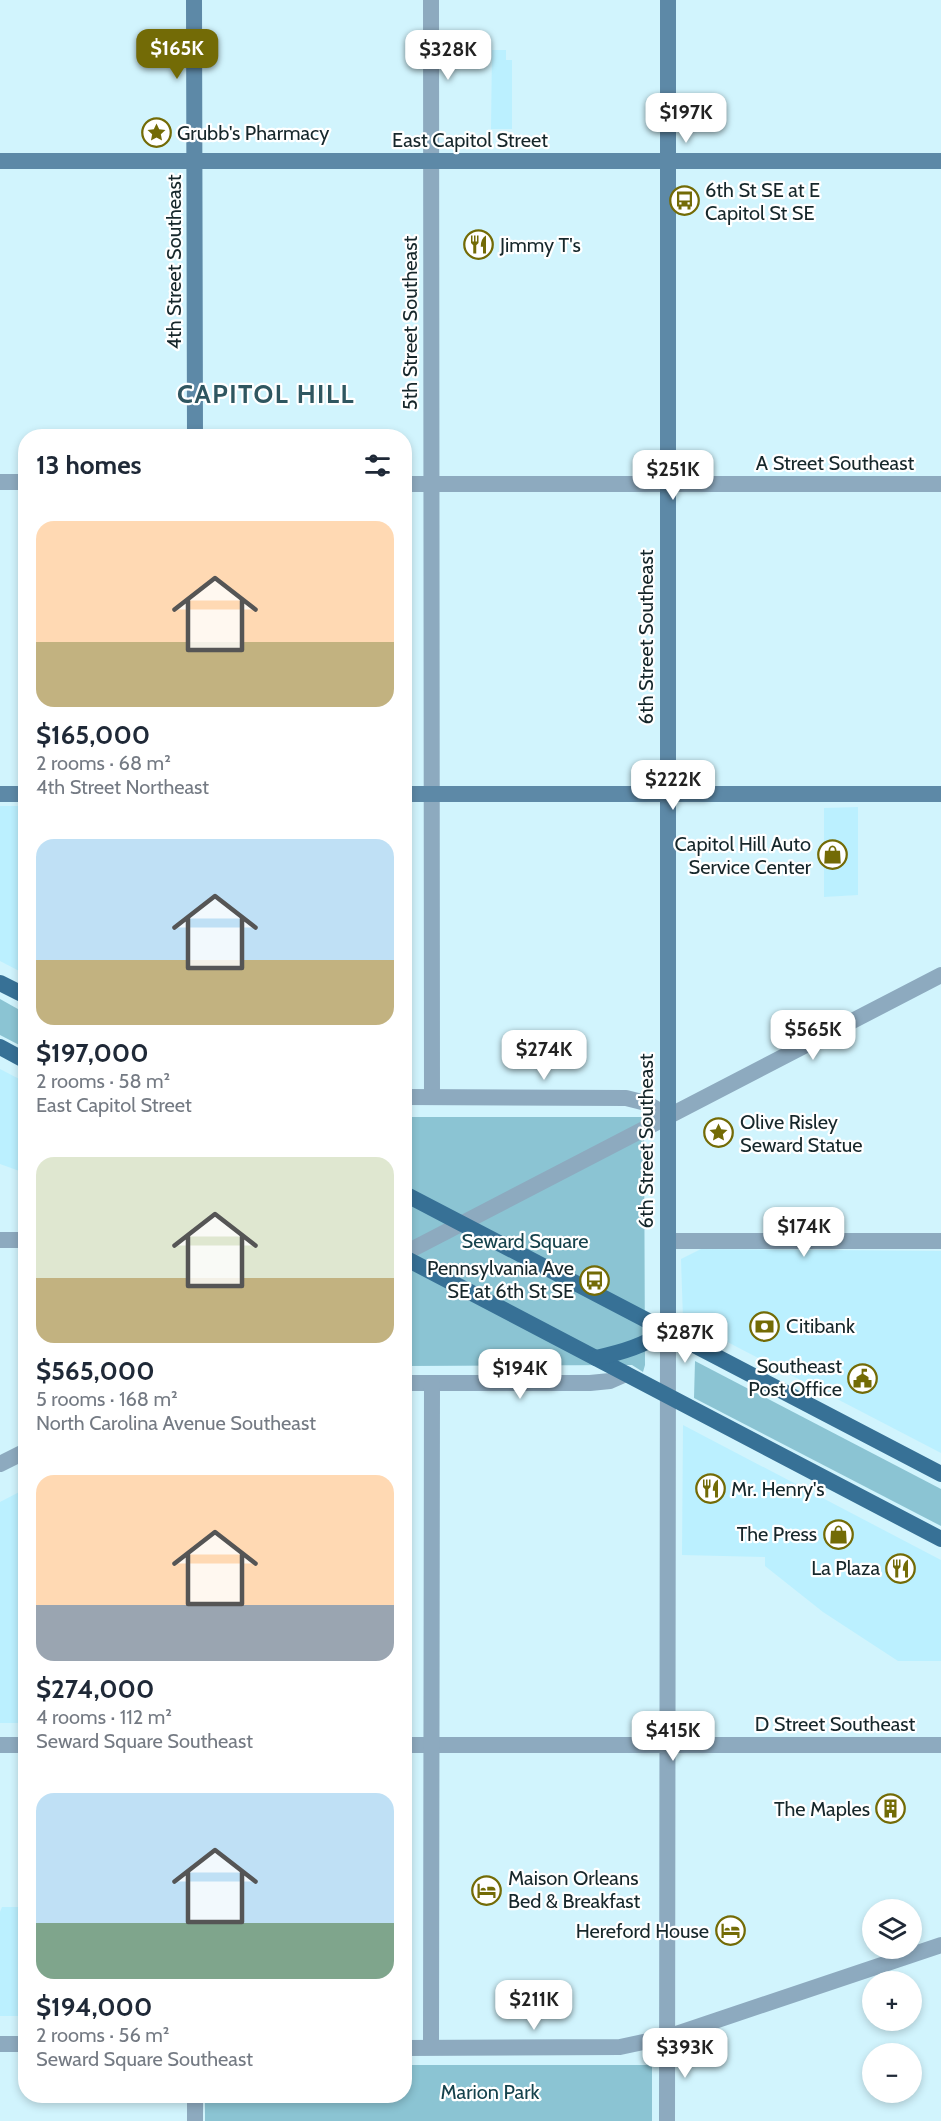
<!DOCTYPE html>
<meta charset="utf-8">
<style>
body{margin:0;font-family:Cabin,sans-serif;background:#f2f2f3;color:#1f2937;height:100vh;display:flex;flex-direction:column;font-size:22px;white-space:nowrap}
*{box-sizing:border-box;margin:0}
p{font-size:20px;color:#747a83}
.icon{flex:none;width:33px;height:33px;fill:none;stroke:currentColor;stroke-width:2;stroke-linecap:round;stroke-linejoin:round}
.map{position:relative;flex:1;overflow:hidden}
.details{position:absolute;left:18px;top:429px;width:394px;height:1674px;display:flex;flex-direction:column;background:#fff;border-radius:24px;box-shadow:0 3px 9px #0003}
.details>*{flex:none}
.fabs{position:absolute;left:862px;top:1899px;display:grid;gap:12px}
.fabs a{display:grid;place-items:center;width:60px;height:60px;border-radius:50%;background:#fff;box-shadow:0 3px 9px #0003;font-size:30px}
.price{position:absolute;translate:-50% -51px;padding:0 14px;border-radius:12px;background:#fff;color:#222;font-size:20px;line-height:39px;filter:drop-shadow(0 2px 3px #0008)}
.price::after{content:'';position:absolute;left:50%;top:36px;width:18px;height:14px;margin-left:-9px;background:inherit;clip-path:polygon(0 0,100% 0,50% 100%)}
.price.on{background:#736b06;color:#fff}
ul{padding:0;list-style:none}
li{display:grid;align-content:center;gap:12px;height:318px;padding:0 18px}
li span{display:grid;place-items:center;height:186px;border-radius:18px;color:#555}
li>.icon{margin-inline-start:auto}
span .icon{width:108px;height:108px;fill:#fffc;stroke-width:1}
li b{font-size:26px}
h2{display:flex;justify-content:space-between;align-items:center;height:72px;padding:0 18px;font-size:26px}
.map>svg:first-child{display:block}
.built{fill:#bbf0ff}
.green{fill:#8bc4d3}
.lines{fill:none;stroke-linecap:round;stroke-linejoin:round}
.minor{stroke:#8daabf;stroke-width:16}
.tertiary{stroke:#8daabf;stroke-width:16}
.secondary{stroke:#5d89a7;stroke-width:16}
.primary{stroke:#377196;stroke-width:16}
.labels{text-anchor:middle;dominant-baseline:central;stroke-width:4.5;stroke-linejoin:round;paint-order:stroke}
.poi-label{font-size:20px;fill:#16272b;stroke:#fff;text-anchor:start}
.street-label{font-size:20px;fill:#16272b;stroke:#fff}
.park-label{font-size:20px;fill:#15424c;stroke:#fff}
.district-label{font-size:26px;font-weight:bold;letter-spacing:1.5px;fill:#2f5660;stroke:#fff}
</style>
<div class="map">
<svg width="941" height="2121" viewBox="0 0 941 2121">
<rect width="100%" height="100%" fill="#d1f4fd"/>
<g class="built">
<polygon points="492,50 506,50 506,60 512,60 512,129 491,129"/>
<polygon points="0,806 25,806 25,974 0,961"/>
<polygon points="858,807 858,895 824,897 824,808"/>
<polygon points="0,1069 25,1082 25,1173 0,1164"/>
<polygon points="701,1249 941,1251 941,1453 683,1319 681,1259"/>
<polygon points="683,1425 941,1560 941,1661 898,1661 823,1612 765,1566 765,1557 682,1555"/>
<polygon points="25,1489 25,1723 0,1723 0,1502"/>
<polygon points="2,1907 25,1907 25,2016 0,2016 0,1912"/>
</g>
<g class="green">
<polygon points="0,999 25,1013 25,1048 0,1035"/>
<polygon points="405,1117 644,1117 645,1365 643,1372 632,1365 405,1366"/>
<polygon points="695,1361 941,1489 941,1526 694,1398"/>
<polygon points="405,2065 652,2065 652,2121 205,2121 205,2096 405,2096"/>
</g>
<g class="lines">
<g class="minor">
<polyline points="431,0 432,1097"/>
<polyline points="0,482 26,482"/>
<polyline points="405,484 941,484"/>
<polyline points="405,1097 626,1098 646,1103 668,1116"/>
<polyline points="0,1240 26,1240"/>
<polyline points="668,1241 941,1241"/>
<polyline points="405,1383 590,1383 610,1381 626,1374"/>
<polyline points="0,1745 26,1745"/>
<polyline points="405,1745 941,1745"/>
<polyline points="431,2047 432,1383"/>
</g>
<g class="tertiary">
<polyline points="405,1253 941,975"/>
<polyline points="0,1464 26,1451"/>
<polyline points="0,2044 26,2044"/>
<polyline points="405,2048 620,2047 667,2037 941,1945"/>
<polyline points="195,2096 195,2121"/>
<polyline points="667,2121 668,1331"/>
</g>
<g class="secondary">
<polyline points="194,0 195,436"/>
<polyline points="0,161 941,161"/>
<polyline points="0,794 26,794"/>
<polyline points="405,794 941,794"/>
<polyline points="668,1331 668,0"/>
</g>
<g class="primary">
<polyline points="0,983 26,996"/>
<polyline points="0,1047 26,1061"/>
<polyline points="405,1194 941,1474"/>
<polyline points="405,1258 941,1539"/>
<path d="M 596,1358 C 627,1351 641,1346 668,1331"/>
</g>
</g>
<defs>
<symbol id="sight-ring" viewBox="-11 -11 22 22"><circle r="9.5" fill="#fff" stroke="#736b06" stroke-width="1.5"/><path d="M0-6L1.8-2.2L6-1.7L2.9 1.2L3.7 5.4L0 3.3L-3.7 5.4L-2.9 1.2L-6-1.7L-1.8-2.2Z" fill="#736b06"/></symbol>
<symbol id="bus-ring" viewBox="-11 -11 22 22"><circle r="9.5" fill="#fff" stroke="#736b06" stroke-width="1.5"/><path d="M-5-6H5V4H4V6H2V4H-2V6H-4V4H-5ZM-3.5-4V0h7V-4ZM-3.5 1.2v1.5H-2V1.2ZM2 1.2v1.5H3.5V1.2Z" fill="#736b06"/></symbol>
<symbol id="restaurant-ring" viewBox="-11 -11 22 22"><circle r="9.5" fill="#fff" stroke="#736b06" stroke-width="1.5"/><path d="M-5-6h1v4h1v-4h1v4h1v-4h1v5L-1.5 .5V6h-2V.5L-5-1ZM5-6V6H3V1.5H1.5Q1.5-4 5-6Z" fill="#736b06"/></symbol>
<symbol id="shop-ring" viewBox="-11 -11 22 22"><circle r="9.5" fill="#fff" stroke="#736b06" stroke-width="1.5"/><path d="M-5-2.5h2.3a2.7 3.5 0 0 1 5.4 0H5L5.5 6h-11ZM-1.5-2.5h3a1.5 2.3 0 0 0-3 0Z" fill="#736b06"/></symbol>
<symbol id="bank-ring" viewBox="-11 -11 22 22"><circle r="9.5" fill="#fff" stroke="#736b06" stroke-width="1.5"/><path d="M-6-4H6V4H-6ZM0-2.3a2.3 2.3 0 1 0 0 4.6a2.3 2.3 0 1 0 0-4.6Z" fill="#736b06"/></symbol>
<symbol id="civic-ring" viewBox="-11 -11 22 22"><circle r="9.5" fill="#fff" stroke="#736b06" stroke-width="1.5"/><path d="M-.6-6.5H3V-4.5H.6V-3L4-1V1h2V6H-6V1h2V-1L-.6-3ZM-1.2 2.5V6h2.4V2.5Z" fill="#736b06"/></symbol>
<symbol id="building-ring" viewBox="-11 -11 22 22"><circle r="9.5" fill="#fff" stroke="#736b06" stroke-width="1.5"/><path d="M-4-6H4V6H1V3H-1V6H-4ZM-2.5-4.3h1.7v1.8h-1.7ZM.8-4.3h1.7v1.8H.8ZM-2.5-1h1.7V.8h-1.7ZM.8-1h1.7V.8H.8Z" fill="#736b06"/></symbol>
<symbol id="hotel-ring" viewBox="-11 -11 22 22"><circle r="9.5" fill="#fff" stroke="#736b06" stroke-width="1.5"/><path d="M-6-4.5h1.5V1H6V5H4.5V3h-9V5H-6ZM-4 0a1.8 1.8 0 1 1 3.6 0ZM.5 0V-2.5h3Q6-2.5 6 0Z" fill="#736b06"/></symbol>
</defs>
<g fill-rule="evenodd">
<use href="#sight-ring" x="140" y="116" width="33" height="33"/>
<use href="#bus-ring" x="668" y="184" width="33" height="33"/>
<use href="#restaurant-ring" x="462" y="228" width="33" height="33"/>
<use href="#shop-ring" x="816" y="838" width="33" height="33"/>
<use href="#sight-ring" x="702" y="1116" width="33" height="33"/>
<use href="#bus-ring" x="578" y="1264" width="33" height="33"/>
<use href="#bank-ring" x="748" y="1310" width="33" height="33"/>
<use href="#civic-ring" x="846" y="1362" width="33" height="33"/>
<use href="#restaurant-ring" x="694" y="1472" width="33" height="33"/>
<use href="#shop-ring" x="822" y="1518" width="33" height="33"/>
<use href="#restaurant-ring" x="884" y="1552" width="33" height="33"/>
<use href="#building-ring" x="874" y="1792" width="33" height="33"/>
<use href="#hotel-ring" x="470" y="1874" width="33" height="33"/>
<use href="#hotel-ring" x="714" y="1914" width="33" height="33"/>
</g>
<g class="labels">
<g class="poi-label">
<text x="177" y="133">Grubb's Pharmacy</text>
<text x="705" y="190">6th St SE at E<tspan x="705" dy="23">Capitol St SE</tspan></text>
<text x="500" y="245">Jimmy T's</text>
<text x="811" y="844" text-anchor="end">Capitol Hill Auto<tspan x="811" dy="23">Service Center</tspan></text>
<text x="740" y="1122">Olive Risley<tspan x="740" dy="23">Seward Statue</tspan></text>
<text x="574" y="1268" text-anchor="end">Pennsylvania Ave<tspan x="574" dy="23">SE at 6th St SE</tspan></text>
<text x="786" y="1326">Citibank</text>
<text x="842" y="1366" text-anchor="end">Southeast<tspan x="842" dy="23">Post Office</tspan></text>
<text x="731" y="1489">Mr. Henry's</text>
<text x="817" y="1534" text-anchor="end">The Press</text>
<text x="880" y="1568" text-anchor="end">La Plaza</text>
<text x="870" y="1809" text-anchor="end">The Maples</text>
<text x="508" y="1878">Maison Orleans<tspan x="508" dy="23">Bed &amp; Breakfast</tspan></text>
<text x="709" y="1931" text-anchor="end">Hereford House</text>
</g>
<g class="street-label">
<text x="470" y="140">East Capitol Street</text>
<text transform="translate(174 262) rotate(-90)">4th Street Southeast</text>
<text transform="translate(410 323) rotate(-90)">5th Street Southeast</text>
<text x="835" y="463">A Street Southeast</text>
<text transform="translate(646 637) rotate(-90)">6th Street Southeast</text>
<text transform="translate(646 1141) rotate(-90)">6th Street Southeast</text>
<text x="835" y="1724">D Street Southeast</text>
</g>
<g class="park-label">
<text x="525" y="1241">Seward Square</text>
<text x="490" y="2092">Marion Park</text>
</g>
<g class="district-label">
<text x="266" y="394">CAPITOL HILL</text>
</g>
</g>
</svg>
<div class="fabs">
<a><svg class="icon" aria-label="layers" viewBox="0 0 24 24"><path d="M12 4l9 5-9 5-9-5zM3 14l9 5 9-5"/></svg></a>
<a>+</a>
<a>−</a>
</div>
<b class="price on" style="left:177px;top:80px">$165K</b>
<b class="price" style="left:448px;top:81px">$328K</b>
<b class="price" style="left:686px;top:144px">$197K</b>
<b class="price" style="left:673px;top:501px">$251K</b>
<b class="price" style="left:673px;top:811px">$222K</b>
<b class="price" style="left:813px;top:1061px">$565K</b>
<b class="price" style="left:544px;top:1081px">$274K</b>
<b class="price" style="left:804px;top:1258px">$174K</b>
<b class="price" style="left:685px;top:1364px">$287K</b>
<b class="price" style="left:520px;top:1400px">$194K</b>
<b class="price" style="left:673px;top:1762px">$415K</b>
<b class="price" style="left:534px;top:2031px">$211K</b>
<b class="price" style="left:685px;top:2079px">$393K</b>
<section class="details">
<h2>13 homes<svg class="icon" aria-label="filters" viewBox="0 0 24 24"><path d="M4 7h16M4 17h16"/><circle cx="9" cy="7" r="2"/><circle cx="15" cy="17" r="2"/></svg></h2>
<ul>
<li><span style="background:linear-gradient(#ffd9b3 65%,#c2b280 0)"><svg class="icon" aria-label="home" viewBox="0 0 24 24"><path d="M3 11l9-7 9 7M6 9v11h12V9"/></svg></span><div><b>$165,000</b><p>2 rooms · 68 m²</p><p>4th Street Northeast</p></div></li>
<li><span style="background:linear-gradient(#bfe0f5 65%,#c2b280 0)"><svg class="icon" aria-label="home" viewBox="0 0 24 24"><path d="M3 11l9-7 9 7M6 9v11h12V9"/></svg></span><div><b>$197,000</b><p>2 rooms · 58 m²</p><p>East Capitol Street</p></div></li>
<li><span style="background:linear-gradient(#dfe7d0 65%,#c2b280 0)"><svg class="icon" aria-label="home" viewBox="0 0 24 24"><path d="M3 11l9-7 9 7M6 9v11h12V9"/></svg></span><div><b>$565,000</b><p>5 rooms · 168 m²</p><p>North Carolina Avenue Southeast</p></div></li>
<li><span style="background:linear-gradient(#ffd9b3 70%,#9aa5b1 0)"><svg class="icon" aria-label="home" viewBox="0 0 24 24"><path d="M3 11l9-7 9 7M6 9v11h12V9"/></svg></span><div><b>$274,000</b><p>4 rooms · 112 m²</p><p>Seward Square Southeast</p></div></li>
<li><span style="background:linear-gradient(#bfe0f5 70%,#7fa58c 0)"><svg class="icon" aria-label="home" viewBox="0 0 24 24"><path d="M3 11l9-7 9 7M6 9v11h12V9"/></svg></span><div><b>$194,000</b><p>2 rooms · 56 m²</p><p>Seward Square Southeast</p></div></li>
</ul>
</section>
</div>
